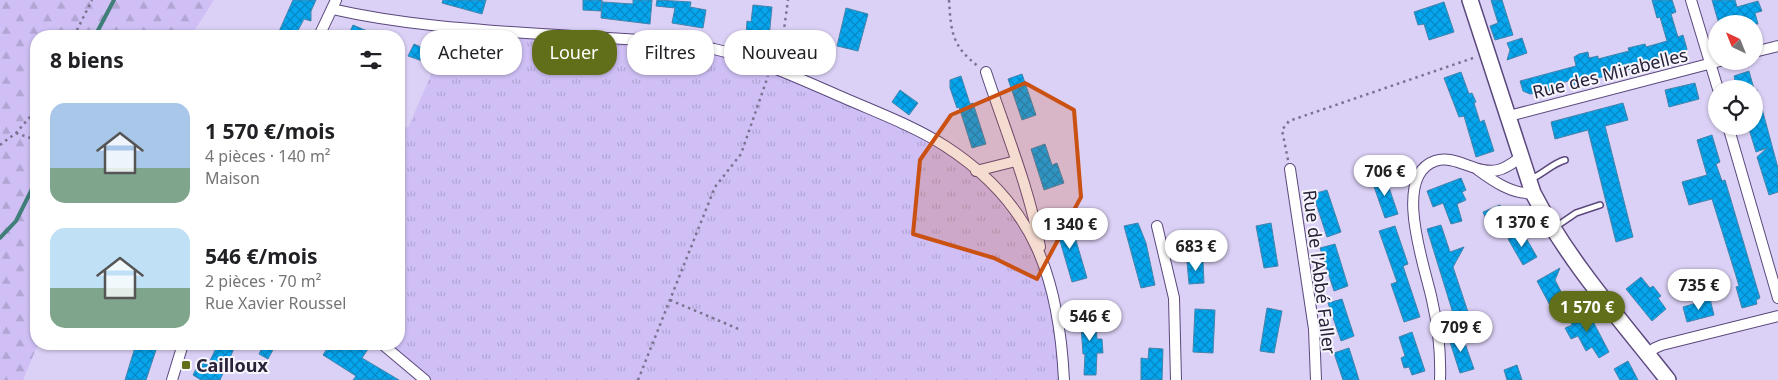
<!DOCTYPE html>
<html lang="fr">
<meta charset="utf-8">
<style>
body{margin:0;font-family:"Noto Sans",sans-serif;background:#f2f2f2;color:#202124;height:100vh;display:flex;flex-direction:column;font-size:19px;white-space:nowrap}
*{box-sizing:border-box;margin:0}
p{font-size:16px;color:#757577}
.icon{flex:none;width:28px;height:28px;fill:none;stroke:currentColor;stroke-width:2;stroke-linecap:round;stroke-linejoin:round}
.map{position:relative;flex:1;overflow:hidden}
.details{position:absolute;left:30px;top:30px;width:375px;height:320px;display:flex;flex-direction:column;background:#fff;border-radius:20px;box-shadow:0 1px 4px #0004}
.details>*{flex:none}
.guide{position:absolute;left:420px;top:30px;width:475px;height:45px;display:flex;gap:10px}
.needle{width:32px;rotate:317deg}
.buttons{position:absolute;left:1708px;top:15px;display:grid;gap:10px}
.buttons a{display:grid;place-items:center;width:55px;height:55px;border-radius:50%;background:#fff;box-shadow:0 1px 4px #0004;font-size:25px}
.price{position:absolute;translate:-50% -42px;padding:0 11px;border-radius:18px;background:#fff;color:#222;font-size:16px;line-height:32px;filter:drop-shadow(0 1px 2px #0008)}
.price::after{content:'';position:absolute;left:50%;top:30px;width:15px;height:11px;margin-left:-8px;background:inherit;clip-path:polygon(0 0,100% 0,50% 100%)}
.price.active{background:#616f1a;color:#fff}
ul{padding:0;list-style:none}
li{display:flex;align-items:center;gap:15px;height:125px;padding:0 20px}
li span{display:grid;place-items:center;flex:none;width:140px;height:100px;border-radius:15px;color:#555}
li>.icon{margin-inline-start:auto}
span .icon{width:60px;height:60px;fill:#fffc;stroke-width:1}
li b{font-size:21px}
h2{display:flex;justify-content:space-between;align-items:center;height:60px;padding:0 20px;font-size:21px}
.pill{padding:0 18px;border-radius:20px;background:#fff;box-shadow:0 1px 4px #0004;font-size:18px;line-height:45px}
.pill.active{background:#616f1a;color:#fff}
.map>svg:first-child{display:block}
.grass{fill:url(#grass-tufts)}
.forest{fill:url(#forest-firs)}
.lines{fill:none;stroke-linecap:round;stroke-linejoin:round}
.stream{stroke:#3f7e79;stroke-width:4}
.building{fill:url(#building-cross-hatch);stroke:#4683ab}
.lane-casing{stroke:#5b487d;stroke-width:8}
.street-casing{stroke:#5b487d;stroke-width:12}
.secondary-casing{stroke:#5b487d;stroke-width:18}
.path{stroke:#7c7391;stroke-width:2.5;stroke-dasharray:2.5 4;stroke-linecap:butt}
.lane{stroke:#fff;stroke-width:5}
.street{stroke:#fff;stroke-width:10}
.secondary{stroke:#fff;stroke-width:15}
.marked{fill:#cb5113;fill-opacity:0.2;stroke:#cb5113;stroke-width:4;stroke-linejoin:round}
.poi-dot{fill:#616f1a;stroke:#f8f6fd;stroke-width:2}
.labels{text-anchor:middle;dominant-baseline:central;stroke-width:4;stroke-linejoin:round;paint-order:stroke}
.street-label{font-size:18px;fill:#292239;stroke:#f8f6fd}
.poi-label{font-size:18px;font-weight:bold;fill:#292239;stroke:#f8f6fd;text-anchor:start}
</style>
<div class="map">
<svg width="1778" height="380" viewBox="0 0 1778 380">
<defs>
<pattern id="grass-tufts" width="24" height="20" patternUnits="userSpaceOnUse" patternTransform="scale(1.25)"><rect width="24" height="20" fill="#cfbff5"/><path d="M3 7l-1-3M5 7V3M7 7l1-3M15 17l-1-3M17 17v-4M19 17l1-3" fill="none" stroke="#b2a4d3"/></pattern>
<pattern id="forest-firs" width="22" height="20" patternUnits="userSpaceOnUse" patternTransform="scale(1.25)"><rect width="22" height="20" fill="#cfbff5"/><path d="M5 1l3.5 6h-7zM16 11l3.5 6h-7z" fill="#b2a4d3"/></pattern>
<pattern id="building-cross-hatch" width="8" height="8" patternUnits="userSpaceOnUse" patternTransform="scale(1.25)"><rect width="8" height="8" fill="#06a6ef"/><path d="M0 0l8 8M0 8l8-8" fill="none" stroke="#0787c3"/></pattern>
</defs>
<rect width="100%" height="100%" fill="#dbd0f5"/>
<polygon class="grass" points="451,28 683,44 753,60 945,147 995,188 1042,258 1064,380 430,380 387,344 399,344 399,124 408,128"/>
<polygon class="forest" points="0,0 214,0 191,36 36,36 38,344 23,380 0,380"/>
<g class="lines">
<g class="stream">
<polyline points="95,36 114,0"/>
<polyline points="0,238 16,221 36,181"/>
</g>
</g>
<g class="building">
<polygon points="293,0 316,0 311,11 311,21 304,19 295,36 277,36"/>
<polygon points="443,0 486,0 482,14 442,3"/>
<polygon points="583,0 602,0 601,11 583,10"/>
<polygon points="633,0 652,0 650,24 601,18 602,2 633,4"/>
<polygon points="657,0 691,2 690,7 706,10 703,28 672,23 675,8 656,6"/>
<polygon points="1491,0 1502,0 1513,35 1495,40 1490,26 1498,23"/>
<polygon points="1652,0 1672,0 1676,12 1671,14 1678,37 1683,35 1687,49 1684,54 1573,85 1572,80 1554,85 1555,90 1548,91 1530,94 1523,91 1520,81 1576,66 1574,57 1579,54 1588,52 1589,58 1598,56 1598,59 1629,51 1628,48 1645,44 1646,47 1667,41 1660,17 1657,18"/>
<polygon points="1712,0 1735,0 1737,7 1758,1 1762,11 1755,13 1758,24 1719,24"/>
<polygon points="1444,2 1454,32 1429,40 1424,24 1418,25 1414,12"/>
<polygon points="753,5 772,7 769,38 746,36 747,21 751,22"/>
<polygon points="846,8 868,14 858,51 837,46"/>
<polygon points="353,25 379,36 348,36"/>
<polygon points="1522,38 1527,53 1507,60 1510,50 1507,43"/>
<polygon points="800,39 821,48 813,67 792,58"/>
<polygon points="414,44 423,48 424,44 434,49 428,63 408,56"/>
<polygon points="1749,71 1754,89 1737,89 1734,76"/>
<polygon points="1461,72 1469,94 1472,93 1476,102 1474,103 1480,122 1484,120 1494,151 1476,157 1464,116 1459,117 1444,78"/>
<polygon points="1022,74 1036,115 1022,120 1008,79"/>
<polygon points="961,76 970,104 973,103 986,144 972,148 959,107 957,108 950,88 950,80"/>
<polygon points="1695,83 1699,99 1669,107 1665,90"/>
<polygon points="900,90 918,103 909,115 892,102"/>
<polygon points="1757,90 1778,168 1778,192 1769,195 1757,157 1767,148 1756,152 1748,126 1754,126 1754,91"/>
<polygon points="1623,103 1628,120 1605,126 1633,237 1616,242 1588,130 1555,139 1551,122"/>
<polygon points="1712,135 1720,162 1716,164 1722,181 1725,180 1760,298 1756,300 1757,304 1742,308 1736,287 1739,286 1736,276 1712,199 1689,205 1682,182 1707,175 1697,140"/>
<polygon points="1045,144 1052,165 1057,163 1064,183 1044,190 1031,149"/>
<polygon points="1385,176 1398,214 1385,218 1372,181"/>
<polygon points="1461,178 1466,190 1462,192 1466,200 1457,204 1462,221 1451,224 1443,203 1433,207 1427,191"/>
<polygon points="1327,190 1341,232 1327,237 1313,194"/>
<polygon points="1500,205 1506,219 1489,226 1483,212"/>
<polygon points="1066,217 1072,238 1075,237 1087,278 1072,282 1060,241 1058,242 1052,221"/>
<polygon points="1138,223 1146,243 1155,285 1141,288 1124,226"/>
<polygon points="1271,223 1278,266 1264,268 1256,226"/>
<polygon points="1441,225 1450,252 1464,247 1453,267 1470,318 1456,323 1427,229"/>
<polygon points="1395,226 1408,264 1403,266 1420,317 1404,322 1391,284 1397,282 1379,231"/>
<polygon points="1522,231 1537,257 1523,265 1508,239"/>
<polygon points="1335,244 1348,286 1334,291 1320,248"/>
<polygon points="1203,261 1204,283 1189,284 1187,262"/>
<polygon points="1560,268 1555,280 1567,303 1553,311 1537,281"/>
<polygon points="1641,277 1650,288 1653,286 1661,296 1658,298 1666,309 1652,321 1626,289"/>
<polygon points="1342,299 1354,336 1341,341 1328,303"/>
<polygon points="1710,299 1714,315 1687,322 1683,307"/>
<polygon points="1267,308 1282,311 1274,353 1260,351"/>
<polygon points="1586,308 1609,352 1599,358 1592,347 1586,351 1578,336 1571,339 1565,328 1572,325 1568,317"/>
<polygon points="1195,309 1215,310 1213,353 1193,352"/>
<polygon points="1095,311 1097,339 1102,339 1103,353 1097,353 1096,375 1084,375 1085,354 1083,354 1080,312"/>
<polygon points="1412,332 1425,371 1412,375 1409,367 1404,368 1401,358 1405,356 1399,337"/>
<polygon points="1461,332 1474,369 1460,373 1448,336"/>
<polygon points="136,344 158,344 146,380 125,380"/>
<polygon points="218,344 236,344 220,380 201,380 193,375 200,361 208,365"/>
<polygon points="264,344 276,344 268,359 259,354"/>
<polygon points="330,344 360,344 368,349 362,358 399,380 353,380 356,376 323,355"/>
<polygon points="1149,348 1163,349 1162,380 1141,380 1141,358 1148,359"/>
<polygon points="1349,348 1356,370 1359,380 1343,380 1334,353"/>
<polygon points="1628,361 1638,380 1620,380 1614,369"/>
<polygon points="1517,365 1522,380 1507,380 1504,370"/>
</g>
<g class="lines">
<defs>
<g id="lane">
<path d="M 1531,179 C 1543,174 1553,163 1565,160"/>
<polyline points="1554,228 1576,213 1600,205"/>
</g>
<g id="street">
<polyline points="1691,0 1718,89"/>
<path d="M 332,9 C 415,28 501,31 586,37 C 628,39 672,41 714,49 C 758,59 800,79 842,97 C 876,112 914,126 945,146 C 1035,204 1059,279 1064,380"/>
<polyline points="319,36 336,0"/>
<polyline points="1754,52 1778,46"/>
<path d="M 986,72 C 1005,130 1029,187 1040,247"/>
<polyline points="1509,116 1720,61"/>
<polyline points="1728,126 1778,298"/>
<polyline points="1290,169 1314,329 1316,380"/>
<path d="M 1478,170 C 1493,181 1513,195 1533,193"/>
<polyline points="976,171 1016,161"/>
<polyline points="1157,226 1174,298 1176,380"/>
<polyline points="382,344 425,380"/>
<polyline points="1647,354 1655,348 1662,345 1778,316"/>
<polyline points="172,380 183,344"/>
<path d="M 1440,380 C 1441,353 1438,326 1432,300 C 1426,270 1391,176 1435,161 C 1456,154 1476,175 1498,170 C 1507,168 1514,162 1521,157"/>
</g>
<path id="secondary" d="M 1470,0 L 1533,193 C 1568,261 1620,319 1668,380"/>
</defs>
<use href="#lane" class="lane-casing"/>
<use href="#street" class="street-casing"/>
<use href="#secondary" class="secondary-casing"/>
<g class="path">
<path d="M 949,0 C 951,33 952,46 979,67"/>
<polyline points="74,36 92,0"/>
<polyline points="780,59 788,0"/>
<polyline points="16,133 36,140"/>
<polyline points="0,145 16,133 36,110"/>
<polyline points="1288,160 1282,130 1289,121 1476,57"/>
<polyline points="670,300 741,330"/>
<polyline points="638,380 715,187 741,154 768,76"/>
</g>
<use href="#lane" class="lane"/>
<use href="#street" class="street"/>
<use href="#secondary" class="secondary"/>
</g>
<path class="marked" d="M 1025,83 L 1074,110 L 1081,197 L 1037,279 L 994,258 L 913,234 L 920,160 L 951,115 Z"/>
<rect class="poi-dot" x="181" y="360" width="10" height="10" rx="2.5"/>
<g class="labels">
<g class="street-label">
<text transform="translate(1610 73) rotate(-14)">Rue des Mirabelles</text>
<text transform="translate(1320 272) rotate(83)">Rue de l'Abbé Faller</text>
</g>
<g class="poi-label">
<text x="196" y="365">Cailloux</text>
</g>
</g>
</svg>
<div class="buttons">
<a><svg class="needle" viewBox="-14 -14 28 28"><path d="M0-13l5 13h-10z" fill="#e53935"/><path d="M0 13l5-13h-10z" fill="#757577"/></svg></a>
<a><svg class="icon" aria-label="locate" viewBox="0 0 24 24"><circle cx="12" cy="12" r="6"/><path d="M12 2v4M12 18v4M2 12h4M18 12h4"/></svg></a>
</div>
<b class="price" style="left:1385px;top:197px">706 €</b>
<b class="price" style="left:1522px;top:248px">1 370 €</b>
<b class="price" style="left:1070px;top:250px">1 340 €</b>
<b class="price" style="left:1196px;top:272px">683 €</b>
<b class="price" style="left:1699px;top:311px">735 €</b>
<b class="price active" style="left:1587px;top:333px">1 570 €</b>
<b class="price" style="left:1090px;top:342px">546 €</b>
<b class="price" style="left:1461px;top:353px">709 €</b>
<div class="guide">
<a class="pill">Acheter</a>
<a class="pill active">Louer</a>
<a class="pill">Filtres</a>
<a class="pill">Nouveau</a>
</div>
<section class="details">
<h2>8 biens<svg class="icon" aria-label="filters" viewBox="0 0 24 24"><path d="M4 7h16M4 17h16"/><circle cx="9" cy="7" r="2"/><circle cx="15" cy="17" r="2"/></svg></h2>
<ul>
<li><span style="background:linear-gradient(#a9c7e8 65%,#7fa58c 0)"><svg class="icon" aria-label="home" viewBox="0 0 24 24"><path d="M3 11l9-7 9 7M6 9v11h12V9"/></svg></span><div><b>1 570 €/mois</b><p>4 pièces · 140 m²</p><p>Maison</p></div></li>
<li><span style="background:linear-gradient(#bfe0f5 60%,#7fa58c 0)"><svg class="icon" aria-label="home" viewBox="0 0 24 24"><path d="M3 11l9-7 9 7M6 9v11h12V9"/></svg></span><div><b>546 €/mois</b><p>2 pièces · 70 m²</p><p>Rue Xavier Roussel</p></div></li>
</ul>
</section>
</div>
